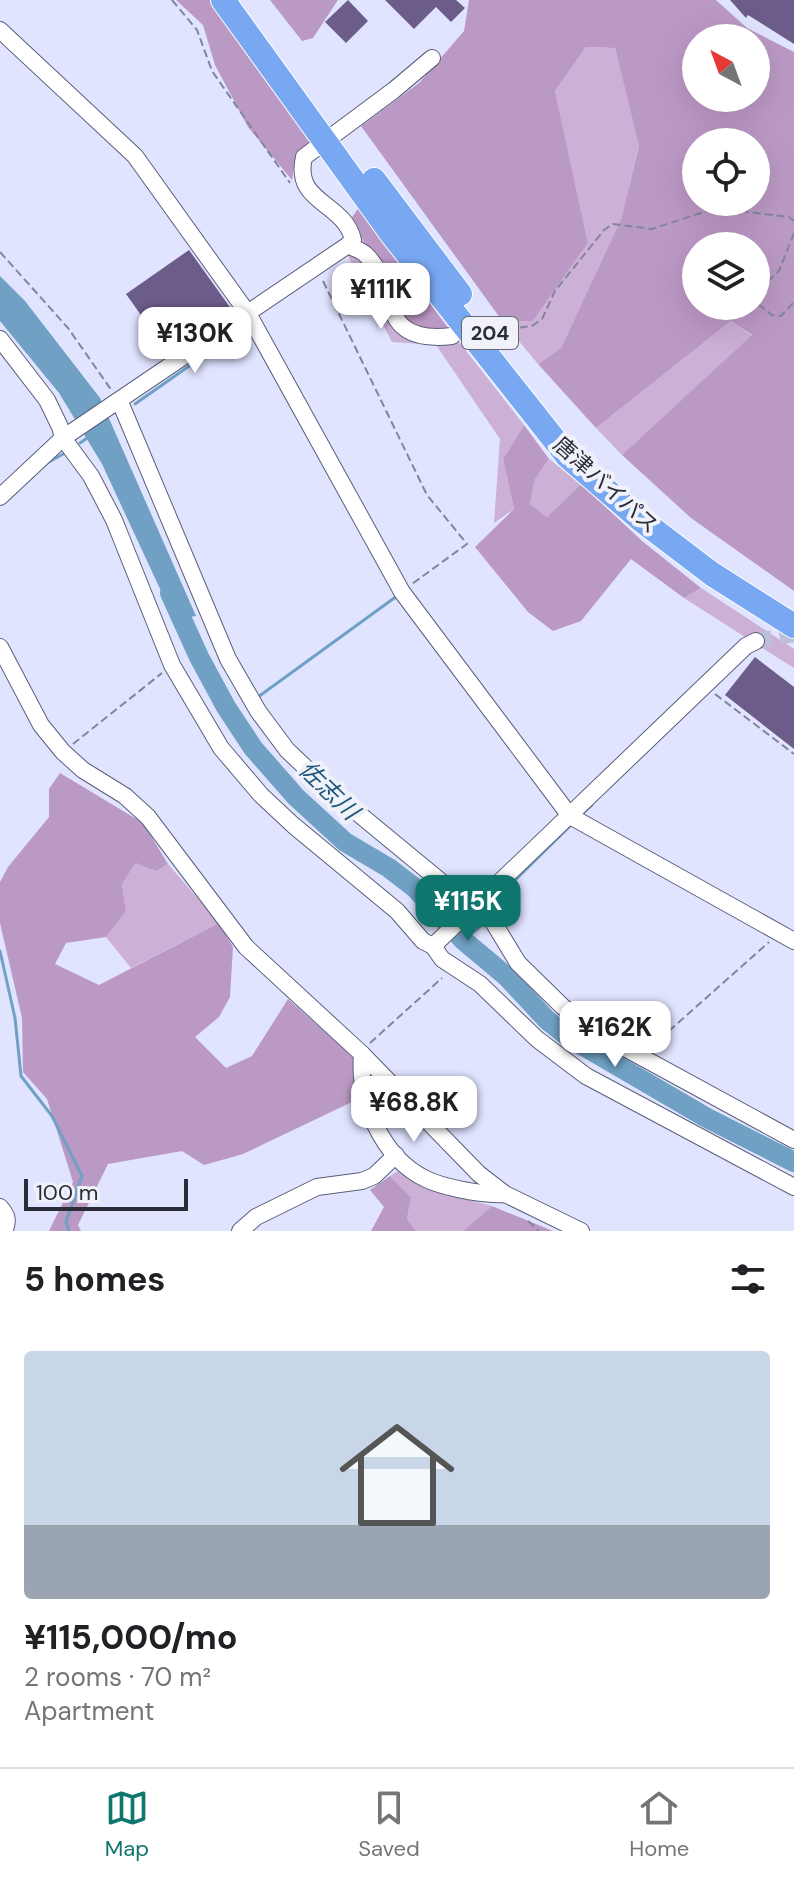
<!DOCTYPE html>
<meta charset="utf-8">
<style>
body{margin:0;font-family:"DM Sans","Noto Sans JP",sans-serif;background:#f6f6f6;color:#202124;height:100vh;display:flex;flex-direction:column;font-size:30px;white-space:nowrap}
*{box-sizing:border-box;margin:0}
p{font-size:26px;color:#757577}
.icon{flex:none;width:44px;height:44px;fill:none;stroke:currentColor;stroke-width:2;stroke-linecap:round;stroke-linejoin:round}
.map{position:relative;height:1231px;overflow:hidden}
.panel{display:flex;flex-direction:column;background:#fff;flex:1}
.panel>*{flex:none}
.needle{width:52px;rotate:319deg}
.fabs{position:absolute;left:682px;top:24px;display:grid;gap:16px}
.fabs a{display:grid;place-items:center;width:88px;height:88px;border-radius:50%;background:#fff;box-shadow:0 8px 32px #0002;font-size:40px}
.scale{position:absolute;left:24px;bottom:20px;width:164px;box-sizing:border-box;padding-left:8px;border:4px solid #2a2c38;border-top:0;font-size:22px;line-height:28px;white-space:nowrap;color:#2a2c38;-webkit-text-stroke:6px #f1f2f9;paint-order:stroke}
.price{position:absolute;translate:-50% -68px;padding:0 18px;border-radius:16px;background:#fff;color:#222;font-size:26px;line-height:52px;filter:drop-shadow(0 2px 4px #0008)}
.price::after{content:'';position:absolute;left:50%;top:48px;width:24px;height:18px;margin-left:-12px;background:inherit;clip-path:polygon(0 0,100% 0,50% 100%)}
.price.selected{background:#0f766e;color:#fff}
ul{padding:0;list-style:none}
li{display:grid;align-content:center;gap:16px;height:424px;padding:0 24px}
li+li{border-top:2px solid #e0e0e0}
li span{display:grid;place-items:center;height:248px;border-radius:8px;color:#555}
li>.icon{margin-inline-start:auto}
span .icon{width:144px;height:144px;fill:#fffc;stroke-width:1}
li b{font-size:34px}
h2{display:flex;justify-content:space-between;align-items:center;height:96px;padding:0 24px;font-size:34px}
.menu{display:flex;justify-content:space-around;align-items:center;height:112px;border-top:2px solid #e0e0e0;background:#fff;font-size:22px;color:#757577}
.menu a{display:grid;justify-items:center;gap:4px}
.menu .selected{color:#0f766e}
.map>svg:first-child{display:block}
.green{fill:#cdb0d5}
.forest{fill:#bb99c5;fill-rule:evenodd}
.water{fill:#70a1c4}
.lines{fill:none;stroke-linecap:round;stroke-linejoin:round}
.stream{stroke:#70a1c4;stroke-width:3}
.river{stroke:#70a1c4;stroke-width:20}
.building{fill:#6b5c8a}
.minor-tunnel{stroke:#bcbfd7;stroke-width:16;stroke-dasharray:16 8;stroke-linecap:butt}
.minor-casing{stroke:#5a5e7a;stroke-width:18}
.highway-casing{stroke:#fff;stroke-width:26}
.path{stroke:#83869a;stroke-width:2;stroke-dasharray:8 4;stroke-linecap:butt}
.minor{stroke:#fff;stroke-width:16}
.highway{stroke:#79a8f2;stroke-width:24}
.labels{text-anchor:middle;dominant-baseline:central;stroke-width:8;stroke-linejoin:round;paint-order:stroke}
.shield{fill:#f1f2f9;stroke:#666772;stroke-width:2}
.shield-label{font-size:20px;font-weight:bold;fill:#2a2c38}
.street-label{font-size:22px;fill:#2a2c38;stroke:#f1f2f9}
.water-label{font-size:24px;font-style:italic;fill:#1f587c;stroke:#f1f2f9}
</style>
<div class="map">
<svg width="794" height="1231" viewBox="0 0 794 1231">
<rect width="100%" height="100%" fill="#e0e4ff"/>
<g class="green">
<polygon points="586,47 615,48 639,145 621,219 561,348 538,364 503,322 533,321 588,243 555,91"/>
<polygon points="363,240 381,262 449,329 524,425 503,459 514,509 494,523 500,439 436,345 392,342 348,256"/>
<polygon points="731,321 752,336 622,455 596,428"/>
<polygon points="549,459 581,484 547,517 530,504 535,479"/>
<polygon points="701,588 794,649 794,668 684,598"/>
<polygon points="137,862 156,871 168,864 219,923 131,968 106,937 126,911 122,884"/>
<polygon points="401,1169 427,1189 492,1206 463,1231 416,1231 407,1219 411,1197 390,1176"/>
</g>
<g class="forest">
<polygon points="176,0 210,0 311,140 295,159 292,180 248,127 215,65 203,25"/>
<polygon points="270,0 338,0 313,38 302,41"/>
<path d="M 469,0 L 716,0 L 747,28 L 794,52 L 794,591 L 691,518 L 622,455 L 752,335 L 731,321 L 596,428 L 538,364 L 561,348 L 621,219 L 639,146 L 615,48 L 586,47 L 555,91 L 588,243 L 533,321 L 503,322 L 361,126 L 419,83 L 464,31 ZM 696,38 L 756,38 L 756,98 L 696,98 ZM 696,142 L 756,142 L 756,202 L 696,202 ZM 696,246 L 756,246 L 756,306 L 696,306 Z"/>
<polygon points="359,207 449,329 423,330 405,319 381,262 363,240 351,219"/>
<polygon points="524,425 549,459 535,479 530,504 547,517 581,484 642,541 701,588 684,598 631,559 581,621 553,631 528,612 475,547 514,509 503,459"/>
<polygon points="60,773 143,823 168,864 156,871 136,863 122,884 126,911 106,937 66,943 55,964 99,985 219,923 233,947 230,997 219,1017 195,1037 226,1068 252,1056 288,999 354,1058 354,1101 243,1154 204,1165 182,1151 108,1164 78,1225 81,1231 49,1231 73,1182 47,1099 23,1072 22,1018 0,923 0,882 8,867 49,817 49,789"/>
<polygon points="390,1176 411,1197 407,1219 416,1231 371,1231 384,1207 370,1190"/>
<polygon points="492,1206 553,1231 463,1231"/>
</g>
<polygon class="water" points="0,276 25,301 100,398 196,616 174,619 102,464 59,393 0,321"/>
<g class="lines">
<g class="stream">
<polyline points="135,404 246,326"/>
<polyline points="80,443 90,436"/>
<polyline points="47,463 65,453"/>
<polyline points="258,697 397,596"/>
<polyline points="582,814 592,805"/>
<polyline points="494,911 502,893 570,826"/>
<polyline points="463,940 482,925"/>
<polyline points="0,951 15,1018 21,1076 52,1116 82,1176 66,1222 69,1231"/>
</g>
<polyline class="river" points="170,593 199,657 226,707 253,748 296,797 345,842 389,868 415,888 463,940 506,976 547,1020 570,1038 707,1118 794,1162"/>
</g>
<g class="building">
<polygon points="348,0 368,21 346,43 325,22"/>
<polygon points="385,0 456,0 465,8 451,22 436,7 414,29"/>
<polygon points="730,0 794,0 794,44 748,15 746,18"/>
<polygon points="189,250 232,310 168,353 126,294"/>
<polygon points="755,657 794,687 794,749 725,695"/>
</g>
<g class="lines">
<g class="minor-tunnel">
<polyline points="465,334 508,329"/>
<polyline points="756,641 794,634"/>
</g>
<defs>
<g id="minor">
<polyline points="0,30 135,156 249,315 402,592 570,816 794,941"/>
<path d="M 348,245 C 353,248 360,250 365,254 C 401,287 373,345 452,336"/>
<polyline points="0,339 47,400 60,427 63,438 91,476 114,520 172,665 221,748 261,795 293,825 397,911 423,941 433,946 746,646 756,641"/>
<polyline points="120,402 228,659 258,711 287,750 325,786 439,880 477,907 492,920 518,963 563,1007 612,1041 794,1140"/>
<path d="M 0,497 L 63,438 L 348,245 L 353,240 C 344,201 293,204 304,157 L 394,90 L 432,58"/>
<polyline points="0,647 41,725 63,752 83,770 125,796 148,817 246,947 362,1054 479,1174 505,1194 581,1231"/>
<polyline points="433,946 442,959 480,984 537,1039 586,1076 794,1187"/>
<path d="M 362,1054 C 358,1101 382,1158 426,1179 C 440,1186 454,1188 468,1191 C 481,1193 492,1195 505,1194"/>
<path d="M 0,1207 C 6,1214 9,1219 5,1229 L 0,1230"/>
<polyline points="240,1231 256,1217 317,1187 362,1181 374,1176 396,1155"/>
</g>
<g id="highway">
<polyline points="223,0 391,233 568,457 641,520 712,574 794,626"/>
<polyline points="374,180 460,294"/>
</g>
</defs>
<use href="#minor" class="minor-casing"/>
<use href="#highway" class="highway-casing"/>
<g class="path">
<polyline points="172,0 197,30 212,71 290,183"/>
<polyline points="794,233 779,271 757,291 758,304 772,315 781,316 794,302"/>
<polyline points="0,252 68,328 112,391"/>
<polyline points="323,281 427,495 467,544 412,584"/>
<polyline points="508,329 532,326 542,319 555,291 604,230 613,224 652,229 716,208 789,217 794,221"/>
<polyline points="715,694 794,754"/>
<polyline points="73,744 162,673"/>
<polyline points="370,1043 442,978"/>
<polyline points="651,1047 769,942"/>
<polyline points="528,1221 539,1231"/>
</g>
<use href="#minor" class="minor"/>
<use href="#highway" class="highway"/>
</g>
<g class="labels">
<rect class="shield" x="462" y="317" width="56" height="32" rx="6"/>
<g class="shield-label">
<text x="490" y="333">204</text>
</g>
<g class="street-label">
<text transform="translate(606 485) rotate(42)">唐津バイパス</text>
</g>
<g class="water-label">
<text transform="translate(329 790) rotate(44)">佐志川</text>
</g>
</g>
</svg>
<div class="fabs">
<a><svg class="needle" viewBox="-14 -14 28 28"><path d="M0-13l5 13h-10z" fill="#e53935"/><path d="M0 13l5-13h-10z" fill="#757577"/></svg></a>
<a><svg class="icon" aria-label="locate" viewBox="0 0 24 24"><circle cx="12" cy="12" r="6"/><path d="M12 2v4M12 18v4M2 12h4M18 12h4"/></svg></a>
<a><svg class="icon" aria-label="layers" viewBox="0 0 24 24"><path d="M12 4l9 5-9 5-9-5zM3 14l9 5 9-5"/></svg></a>
</div>
<div class="scale">100 m</div>
<b class="price" style="left:381px;top:331px">¥111K</b>
<b class="price" style="left:195px;top:375px">¥130K</b>
<b class="price selected" style="left:468px;top:943px">¥115K</b>
<b class="price" style="left:615px;top:1069px">¥162K</b>
<b class="price" style="left:414px;top:1144px">¥68.8K</b>
</div>
<section class="panel">
<h2>5 homes<svg class="icon" aria-label="filters" viewBox="0 0 24 24"><path d="M4 7h16M4 17h16"/><circle cx="9" cy="7" r="2"/><circle cx="15" cy="17" r="2"/></svg></h2>
<ul>
<li><span style="background:linear-gradient(#c9d6e8 70%,#9aa5b1 0)"><svg class="icon" aria-label="home" viewBox="0 0 24 24"><path d="M3 11l9-7 9 7M6 9v11h12V9"/></svg></span><div><b>¥115,000/mo</b><p>2 rooms · 70 m²</p><p>Apartment</p></div></li>
</ul>
</section>
<nav class="menu">
<a class="selected"><svg class="icon" aria-label="map" viewBox="0 0 24 24"><path d="M3 6l6-2 6 2 6-2v14l-6 2-6-2-6 2zM9 4v14M15 6v14"/></svg>Map</a>
<a><svg class="icon" aria-label="saved" viewBox="0 0 24 24"><path d="M7 4h10v16l-5-4-5 4z"/></svg>Saved</a>
<a><svg class="icon" aria-label="home" viewBox="0 0 24 24"><path d="M3 11l9-7 9 7M6 9v11h12V9"/></svg>Home</a>
</nav>
